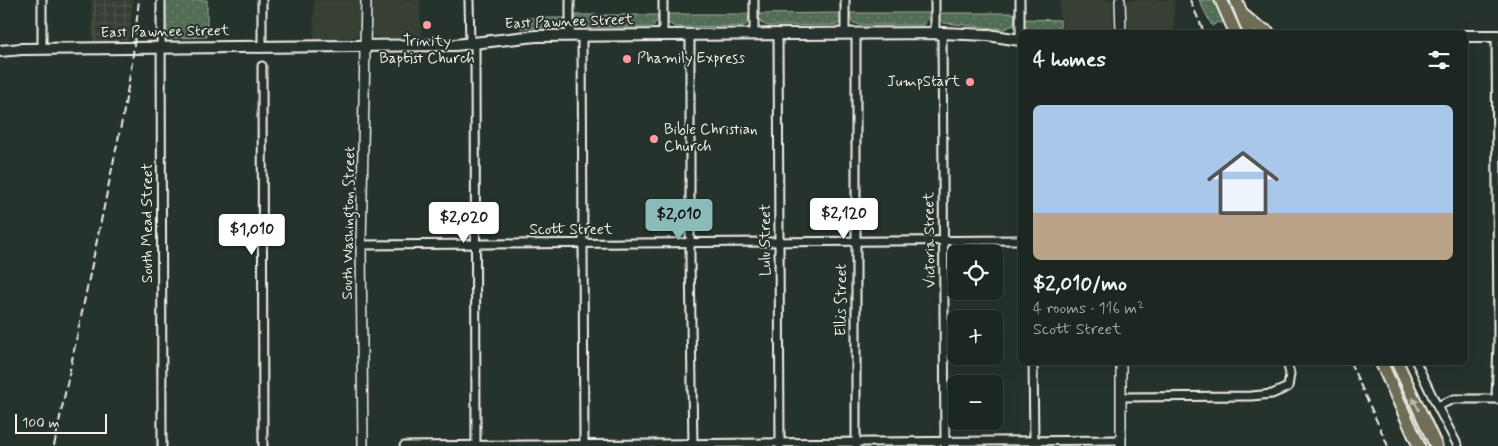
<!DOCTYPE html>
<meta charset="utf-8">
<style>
body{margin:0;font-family:Mynerve,sans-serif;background:#252e2a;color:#f1f3f6;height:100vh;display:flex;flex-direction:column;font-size:19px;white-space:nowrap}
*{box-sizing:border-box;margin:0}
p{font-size:16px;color:#a0a5a5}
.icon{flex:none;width:28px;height:28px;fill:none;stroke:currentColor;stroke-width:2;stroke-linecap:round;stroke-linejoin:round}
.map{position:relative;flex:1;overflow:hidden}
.sheet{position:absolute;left:1018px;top:30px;width:450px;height:335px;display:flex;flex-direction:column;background:#1c2622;border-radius:8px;box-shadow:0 5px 20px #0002,0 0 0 1px #3a4340}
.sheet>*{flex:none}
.controls{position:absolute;left:948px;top:245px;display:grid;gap:10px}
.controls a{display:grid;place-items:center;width:55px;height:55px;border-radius:8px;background:#1c2622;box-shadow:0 5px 20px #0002,0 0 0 1px #3a4340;font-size:25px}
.scale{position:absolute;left:15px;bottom:12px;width:92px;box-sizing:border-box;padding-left:5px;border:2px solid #f4f1e8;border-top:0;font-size:14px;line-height:18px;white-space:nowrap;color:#f4f1e8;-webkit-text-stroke:4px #26332d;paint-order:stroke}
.price{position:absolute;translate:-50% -42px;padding:0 11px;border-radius:5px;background:#fff;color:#222;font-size:16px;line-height:32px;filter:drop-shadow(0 1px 2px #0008)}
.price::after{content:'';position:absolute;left:50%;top:30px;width:15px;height:11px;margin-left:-8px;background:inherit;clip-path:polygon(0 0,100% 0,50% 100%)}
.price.current{background:#8bbbb9;color:#111}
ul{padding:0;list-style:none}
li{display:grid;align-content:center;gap:10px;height:265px;padding:0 15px}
li span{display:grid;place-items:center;height:155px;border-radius:8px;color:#555}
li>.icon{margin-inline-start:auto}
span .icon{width:90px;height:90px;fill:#fffc;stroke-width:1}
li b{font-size:21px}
h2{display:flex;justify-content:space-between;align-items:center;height:60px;padding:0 15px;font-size:21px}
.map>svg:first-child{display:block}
.built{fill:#384036}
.industrial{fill:url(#industrial-grid)}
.green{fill:url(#green-dots);stroke:#a2af9e}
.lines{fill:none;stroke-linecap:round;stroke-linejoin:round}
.minor-casing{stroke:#f4f1e8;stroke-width:11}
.tertiary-casing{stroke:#f4f1e8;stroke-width:12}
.secondary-casing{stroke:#f4f1e8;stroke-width:14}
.primary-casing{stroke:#f4f1e8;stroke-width:15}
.minor{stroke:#26332d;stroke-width:7}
.tertiary{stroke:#26332d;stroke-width:9}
.secondary{stroke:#26332d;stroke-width:10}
.primary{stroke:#716e59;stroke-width:11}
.rail{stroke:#f4f1e8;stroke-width:2;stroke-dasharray:8 4;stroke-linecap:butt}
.oneway{fill:#c0bdaf}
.poi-dot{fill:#ff9aa2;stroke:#26332d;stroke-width:2}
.labels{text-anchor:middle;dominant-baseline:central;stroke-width:4;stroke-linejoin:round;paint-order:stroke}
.street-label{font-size:15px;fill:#f4f1e8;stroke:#26332d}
.poi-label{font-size:15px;fill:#f4f1e8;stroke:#26332d;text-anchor:start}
</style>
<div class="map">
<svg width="1498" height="446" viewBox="0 0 1498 446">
<defs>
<pattern id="industrial-grid" width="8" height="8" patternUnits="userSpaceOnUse" patternTransform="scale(1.25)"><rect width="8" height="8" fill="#384036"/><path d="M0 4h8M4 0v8" fill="none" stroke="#4c5349"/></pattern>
<pattern id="green-dots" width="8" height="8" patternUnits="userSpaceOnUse" patternTransform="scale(1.25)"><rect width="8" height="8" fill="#516d55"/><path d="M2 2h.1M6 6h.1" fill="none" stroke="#6b826d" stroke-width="1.8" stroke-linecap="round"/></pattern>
</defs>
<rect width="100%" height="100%" fill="#26332d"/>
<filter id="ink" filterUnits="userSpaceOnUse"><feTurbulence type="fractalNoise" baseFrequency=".02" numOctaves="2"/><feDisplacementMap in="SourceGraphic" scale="10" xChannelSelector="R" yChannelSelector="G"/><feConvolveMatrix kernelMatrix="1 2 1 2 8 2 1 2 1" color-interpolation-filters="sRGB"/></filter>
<g filter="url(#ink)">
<g class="built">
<polygon points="314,0 360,0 360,25 358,35 351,38 314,40"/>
<polygon points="371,0 420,0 421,38 380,38 373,36 370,28"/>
<polygon points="1060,0 1113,0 1113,25 1112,28 1105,32 1060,32"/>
<polygon points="1125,0 1174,0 1174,31 1131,30 1127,24"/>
</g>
<polygon class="industrial" points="92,0 133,0 129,41 93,43"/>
<g class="green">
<polygon points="165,0 207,0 207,37 166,38"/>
<polygon points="1199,0 1217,0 1224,18 1221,24 1218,22 1212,26"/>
<polygon points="842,13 840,23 836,25 768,26 761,23 758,14"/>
<polygon points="850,13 930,13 929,19 923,25 859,25 852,22"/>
<polygon points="938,13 1015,13 1014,25 1004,29 944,23 939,19"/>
<polygon points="666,14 750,14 747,24 743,26 675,27 668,23"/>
<polygon points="575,15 658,15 657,21 652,27 583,27 577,25"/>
<polygon points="521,18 566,18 563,24 559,27 521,28"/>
<polygon points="1023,19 1060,20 1060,32 1032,32 1025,28"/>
</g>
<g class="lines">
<defs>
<g id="minor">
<polyline points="42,0 42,48"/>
<polyline points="161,0 162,446"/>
<polyline points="469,0 470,44"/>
<polyline points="663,0 663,35"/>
<polyline points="754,0 754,34"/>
<polyline points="935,0 935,33"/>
<polyline points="1020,0 1020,40"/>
<polyline points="942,33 945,445"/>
<polyline points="778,34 780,446"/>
<polyline points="845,34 845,0"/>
<polyline points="690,35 690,260 693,446"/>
<polyline points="570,36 570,0"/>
<polyline points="582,36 584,446"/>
<polyline points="475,43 476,446"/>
<polyline points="262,46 262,0"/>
<polyline points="262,66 263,446"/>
<polyline points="361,245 1020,240"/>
<polyline points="1033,362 1034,441"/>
<polyline points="1416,362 1437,406 1458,446"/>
<polyline points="1121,397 1251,396 1272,394 1288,387 1290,374 1287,362"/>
<polyline points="1496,399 1498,341 1496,36"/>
<polyline points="1437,406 1454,399 1498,399"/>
<polyline points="404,446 1121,440"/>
<polyline points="856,446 856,34"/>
</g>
<g id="tertiary">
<polyline points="1120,0 1121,32"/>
<polyline points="1121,362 1121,446"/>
<polyline points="363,446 361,245 366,0"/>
</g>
<g id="secondary">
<polyline points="1465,36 1498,36"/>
<polyline points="0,51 22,49 455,45 536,36 942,33 988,35 1020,40"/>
</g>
<g id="primary">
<polyline points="1221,0 1235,32"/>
<polyline points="1236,0 1249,32"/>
<polyline points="1243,15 1256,26 1268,32"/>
<polyline points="1381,362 1419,446"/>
<polyline points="1397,362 1436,446"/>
</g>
</defs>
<use href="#minor" class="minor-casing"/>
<use href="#tertiary" class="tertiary-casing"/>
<use href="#secondary" class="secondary-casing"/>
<use href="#primary" class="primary-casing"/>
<use href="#minor" class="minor"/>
<use href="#tertiary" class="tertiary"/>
<use href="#secondary" class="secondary"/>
<use href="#primary" class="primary"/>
<g class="rail">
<polyline points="1190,0 1204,32"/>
<polyline points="1350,362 1388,446"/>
<polyline points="54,446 123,116 132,63 139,0"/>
</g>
</g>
<defs><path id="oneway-solid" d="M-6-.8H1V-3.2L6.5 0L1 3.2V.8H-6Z" transform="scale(1.25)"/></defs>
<use class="oneway" href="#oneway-solid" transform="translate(1416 404) rotate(-115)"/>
</g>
<g class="poi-dot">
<circle cx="427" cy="25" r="5"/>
<circle cx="627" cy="59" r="5"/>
<circle cx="970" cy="82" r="5"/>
<circle cx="654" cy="139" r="5"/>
</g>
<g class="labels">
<g class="street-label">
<text transform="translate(569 22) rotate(-2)">East Pawnee Street</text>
<text transform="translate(165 32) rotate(-1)">East Pawnee Street</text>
<text transform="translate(148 223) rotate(-90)">South Mead Street</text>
<text transform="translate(349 223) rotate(-89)">South Washington Street</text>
<text x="571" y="230">Scott Street</text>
<text transform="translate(766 240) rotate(-90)">Lulu Street</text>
<text transform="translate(930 240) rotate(-91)">Victoria Street</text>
<text transform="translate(842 300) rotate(-90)">Ellis Street</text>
</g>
<g class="poi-label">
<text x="427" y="42" text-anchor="middle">Trinity<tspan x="427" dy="17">Baptist Church</tspan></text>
<text x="637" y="59">Phamily Express</text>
<text x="960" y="82" text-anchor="end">JumpStart</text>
<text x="664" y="130">Bible Christian<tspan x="664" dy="17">Church</tspan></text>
</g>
</g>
</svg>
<div class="controls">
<a><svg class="icon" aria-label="locate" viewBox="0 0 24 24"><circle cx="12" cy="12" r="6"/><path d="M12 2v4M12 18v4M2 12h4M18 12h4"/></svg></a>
<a>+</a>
<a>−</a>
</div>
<div class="scale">100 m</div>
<b class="price" style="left:844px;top:240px">$2,120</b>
<b class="price current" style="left:679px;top:241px">$2,010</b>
<b class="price" style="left:464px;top:244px">$2,020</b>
<b class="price" style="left:252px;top:256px">$1,010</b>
<section class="sheet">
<h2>4 homes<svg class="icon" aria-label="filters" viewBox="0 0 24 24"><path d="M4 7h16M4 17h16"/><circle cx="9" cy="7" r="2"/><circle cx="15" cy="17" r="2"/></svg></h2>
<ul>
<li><span style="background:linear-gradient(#a9c7e8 70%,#b9a48a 0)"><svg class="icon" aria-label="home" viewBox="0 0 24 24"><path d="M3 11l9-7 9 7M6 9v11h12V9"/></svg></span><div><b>$2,010/mo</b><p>4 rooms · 116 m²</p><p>Scott Street</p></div></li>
</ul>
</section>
</div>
